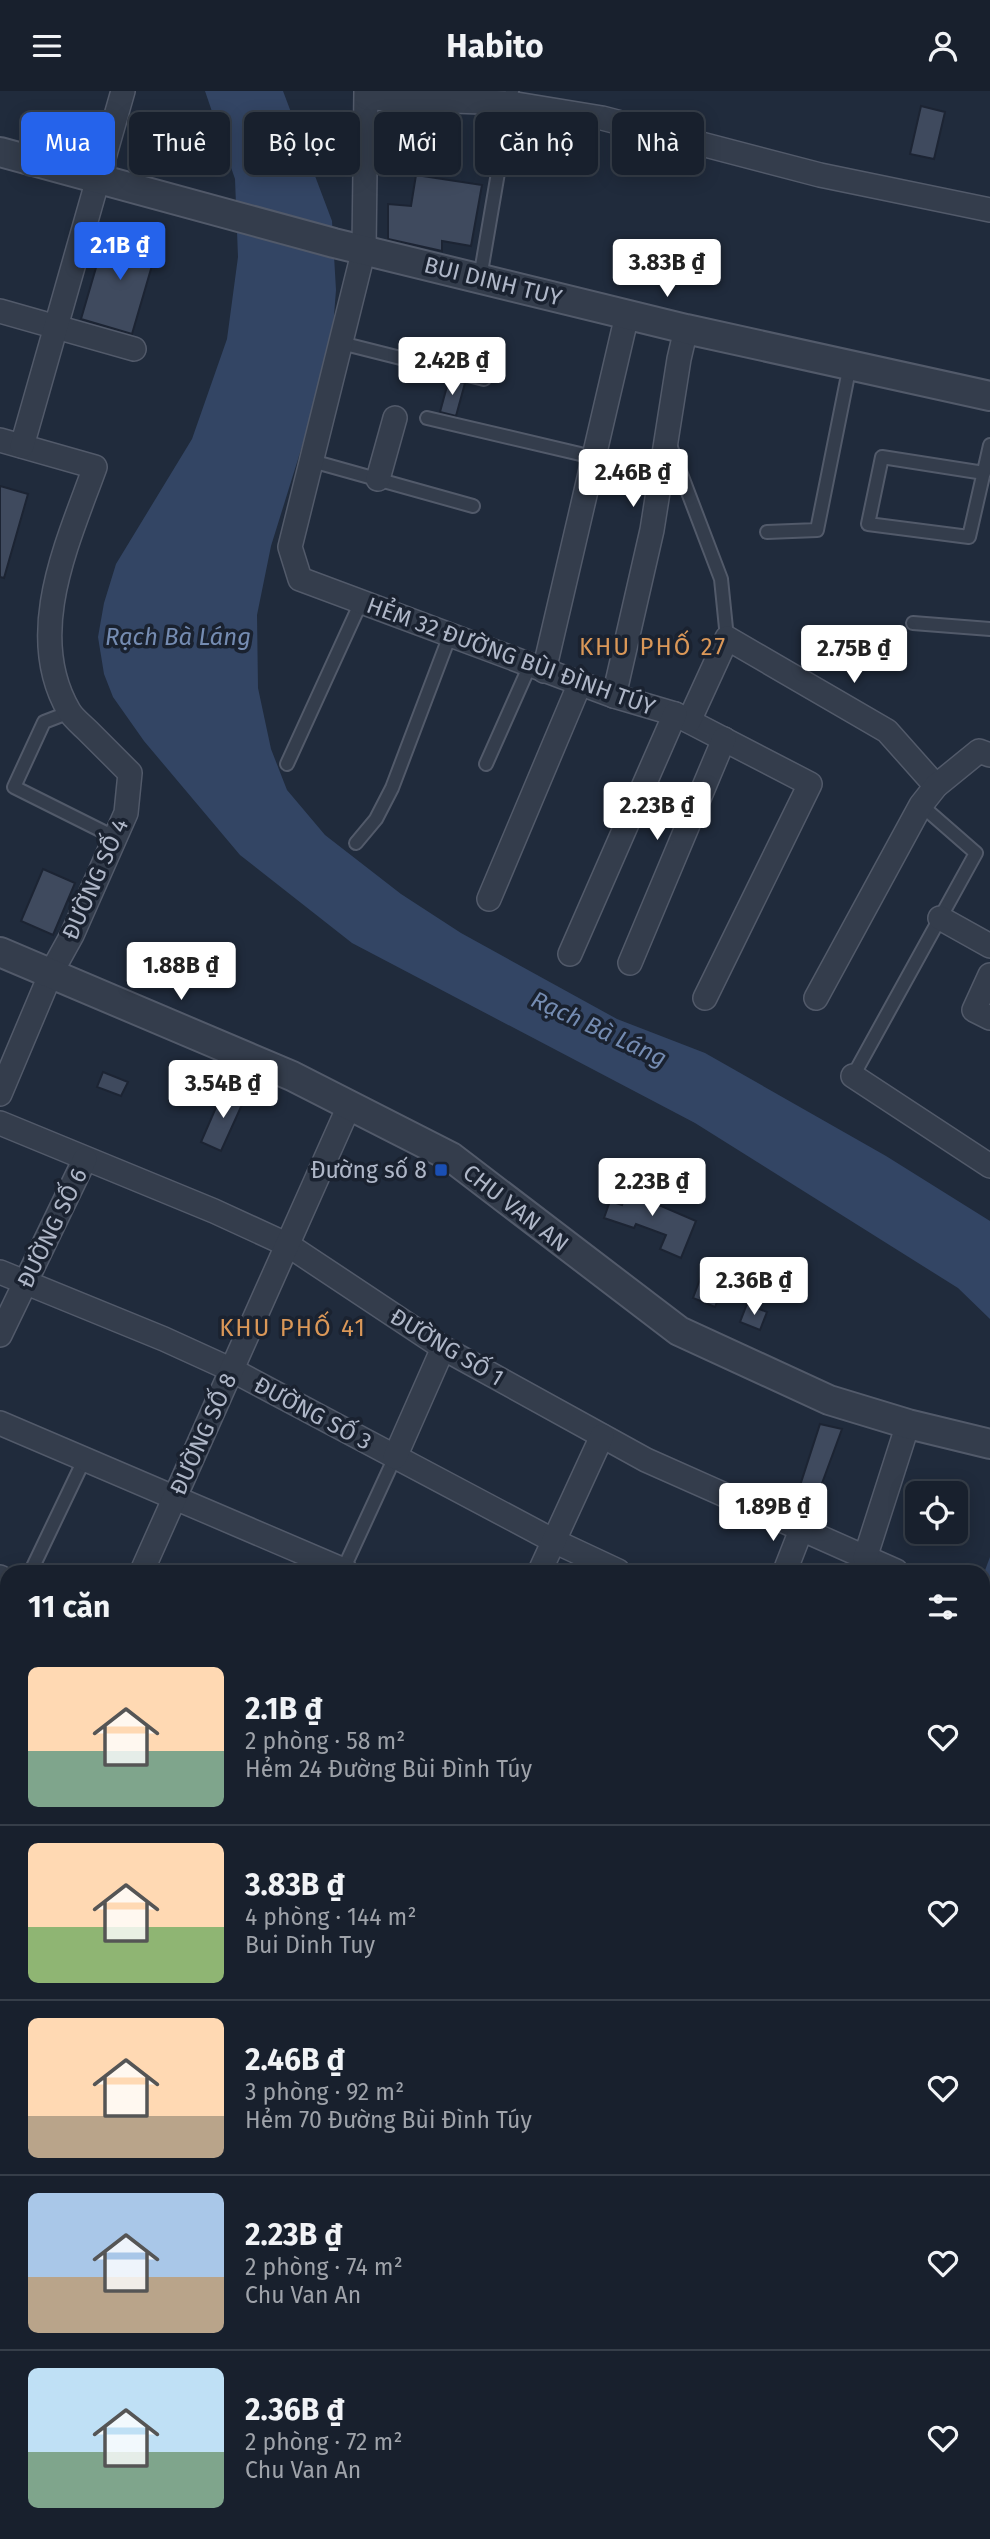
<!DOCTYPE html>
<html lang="vi">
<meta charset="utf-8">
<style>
body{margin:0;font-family:"Fira Sans",sans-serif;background:#252d39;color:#f1f3f6;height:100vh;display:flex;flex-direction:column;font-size:26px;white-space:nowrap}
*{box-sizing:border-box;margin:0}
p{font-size:23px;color:#9fa3aa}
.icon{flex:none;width:38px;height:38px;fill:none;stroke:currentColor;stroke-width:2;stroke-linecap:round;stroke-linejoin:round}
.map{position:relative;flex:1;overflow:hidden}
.drawer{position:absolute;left:0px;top:1474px;width:990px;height:975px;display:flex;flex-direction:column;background:#18202d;border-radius:21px 21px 0 0;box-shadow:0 4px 18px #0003,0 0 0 2px #363e49}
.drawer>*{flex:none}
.banner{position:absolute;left:21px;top:21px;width:948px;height:63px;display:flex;gap:14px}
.tools{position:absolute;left:905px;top:1390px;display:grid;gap:14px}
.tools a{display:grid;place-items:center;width:63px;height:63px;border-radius:10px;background:#18202d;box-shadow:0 4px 18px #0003,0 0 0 2px #363e49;font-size:35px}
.price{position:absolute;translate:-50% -60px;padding:0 16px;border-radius:7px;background:#fff;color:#222;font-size:23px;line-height:46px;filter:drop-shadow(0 2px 4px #0008)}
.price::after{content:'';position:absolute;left:50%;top:42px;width:21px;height:16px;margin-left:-10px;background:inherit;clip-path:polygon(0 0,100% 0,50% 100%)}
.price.selected{background:#2563eb;color:#fff}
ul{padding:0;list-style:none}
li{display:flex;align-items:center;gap:21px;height:175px;padding:0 28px}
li+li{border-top:2px solid #363e49}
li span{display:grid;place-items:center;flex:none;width:196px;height:140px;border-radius:10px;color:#555}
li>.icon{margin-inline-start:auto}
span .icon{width:84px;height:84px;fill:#fffc;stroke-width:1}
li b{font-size:30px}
h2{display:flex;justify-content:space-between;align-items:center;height:84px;padding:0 28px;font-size:30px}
.pill{padding:0 24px;border-radius:10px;background:#18202d;box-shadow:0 4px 18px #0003,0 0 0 2px #363e49;font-size:24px;line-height:63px}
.pill.selected{background:#2563eb;color:#fff}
header{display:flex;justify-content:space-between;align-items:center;height:91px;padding:0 28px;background:#18202d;font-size:32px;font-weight:700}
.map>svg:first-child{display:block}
.water{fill:#334564}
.building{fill:#3f4a5e;stroke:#1c2433;stroke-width:2}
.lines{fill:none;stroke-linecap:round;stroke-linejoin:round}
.service-casing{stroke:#525a6a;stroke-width:16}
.minor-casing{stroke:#525a6a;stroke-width:26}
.tertiary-casing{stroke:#525a6a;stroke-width:32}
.service{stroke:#343d4c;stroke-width:12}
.minor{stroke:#343d4c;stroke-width:23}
.tertiary{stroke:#343d4c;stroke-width:28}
.transit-dot{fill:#1a4fb4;stroke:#1a2230;stroke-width:2.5}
.labels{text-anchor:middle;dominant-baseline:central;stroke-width:7;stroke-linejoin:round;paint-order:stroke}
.street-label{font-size:23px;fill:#afb7c8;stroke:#1a2230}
.poi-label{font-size:23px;fill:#afb7c8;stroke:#1a2230;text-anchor:end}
.water-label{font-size:24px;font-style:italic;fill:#758cb2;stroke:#1a2230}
.neighbourhood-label{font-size:24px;letter-spacing:2px;fill:#db9858;stroke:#1a2230}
</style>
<header><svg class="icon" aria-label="menu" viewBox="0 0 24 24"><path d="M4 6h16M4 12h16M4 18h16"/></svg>Habito<svg class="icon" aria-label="person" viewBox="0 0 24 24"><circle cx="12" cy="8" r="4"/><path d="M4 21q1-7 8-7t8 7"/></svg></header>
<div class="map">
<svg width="990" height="2448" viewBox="0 0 990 2448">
<rect width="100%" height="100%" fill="#202b3c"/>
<g class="water">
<polygon points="205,0 283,0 332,130 336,199 331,262 271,455 257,524 258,597 271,658 287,699 325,744 401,803 461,842 617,928 705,962 886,1065 990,1130 990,1228 958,1197 695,1032 352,852 240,764 144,650 113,606 104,583 98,546 104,512 116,473 192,348 227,248 238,166 235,88"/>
<polygon points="990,1466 990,1767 984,1781 984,1482"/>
<polygon points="194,2441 385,2441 376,2448 192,2448"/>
</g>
<g class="building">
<polygon points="921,15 945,21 934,68 910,63"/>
<polygon points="416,84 482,94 471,155 442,150 442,160 388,148 388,113 411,115"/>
<polygon points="107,139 158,154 132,243 81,228"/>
<polygon points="449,288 465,292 456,325 440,321"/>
<polygon points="0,395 28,403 4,487 0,486"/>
<polygon points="43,778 75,792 53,844 21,830"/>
<polygon points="103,981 128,991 121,1005 97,996"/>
<polygon points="224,998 245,1007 221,1060 201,1051"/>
<polygon points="632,1089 659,1100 654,1112 696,1130 681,1167 660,1158 666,1144 636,1133 634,1137 604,1127 610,1110 622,1114"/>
<polygon points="702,1183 725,1191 715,1216 693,1207"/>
<polygon points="747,1213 767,1221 760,1239 740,1231"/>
<polygon points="820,1333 842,1338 814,1414 796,1407"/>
</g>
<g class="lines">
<defs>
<g id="service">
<polyline points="480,187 512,0"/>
<polyline points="341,252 484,288"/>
<polyline points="427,327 593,366"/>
<polyline points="670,354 721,488 727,547"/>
<polyline points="312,370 473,415"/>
<polyline points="984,382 882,366 868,433 969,446 990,354"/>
<polyline points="767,441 817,439 850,274"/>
<polyline points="913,532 990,538"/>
<polyline points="70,621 44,631 14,696 114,746"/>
<polyline points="287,673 361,511"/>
<polyline points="486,673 530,574"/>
<polyline points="356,752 376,728 392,697 450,544"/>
<polyline points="853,985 976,762 921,714"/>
<polyline points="343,1479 395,1366"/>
<polyline points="31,1480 84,1369"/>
<polyline points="7,1577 7,1631"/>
<polyline points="0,1705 7,1705"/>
<polyline points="0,1947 7,1942"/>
<polyline points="990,1974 986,1984 990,1986"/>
<polyline points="984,2068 990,2072"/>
<polyline points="0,2106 7,2109"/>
</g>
<g id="minor">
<polyline points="366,0 364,158 290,456 300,488 614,605 675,623 810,693 705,907"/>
<polyline points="367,7 510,12 602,27 820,84 990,119"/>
<polyline points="0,220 134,258"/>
<path d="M 0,349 L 95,376 C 68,451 24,543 69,620 C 73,627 82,634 88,640 C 102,654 116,668 130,682 L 126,722 L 72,844 L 51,882 L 0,1003"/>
<polyline points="22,355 123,0"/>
<polyline points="378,388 395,327"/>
<polyline points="544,580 627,224"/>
<polyline points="614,605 652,439 679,268 686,238"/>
<polyline points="689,630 727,547 887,640 936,695"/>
<polyline points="489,808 580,592"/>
<polyline points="940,827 990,855"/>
<polyline points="570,863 675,623"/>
<polyline points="630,872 724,648"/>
<polyline points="990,884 974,919 990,927"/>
<polyline points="816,907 921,714 936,695 979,660 990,664"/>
<polyline points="853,985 990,1075"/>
<polyline points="0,1032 214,1120 288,1154 443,1257 646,1369 896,1480"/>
<polyline points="0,1181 164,1248 232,1279 554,1450 618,1480"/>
<polyline points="0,1244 85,1068"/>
<polyline points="0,1332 346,1480"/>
<polyline points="395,1366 443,1257"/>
<polyline points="865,1467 908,1333"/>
<polyline points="142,1480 350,1013"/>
<polyline points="540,1480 602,1345"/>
<polyline points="785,1480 801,1439"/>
<polyline points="0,1486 7,1490"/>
<polyline points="984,1849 990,1834"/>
<polyline points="984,2125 990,2129"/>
<polyline points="0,2185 7,2183"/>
<polyline points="0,2338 7,2335"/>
<polyline points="101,2441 103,2448"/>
<polyline points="430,2448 441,2441"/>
</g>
<g id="tertiary">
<polyline points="0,61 334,152 686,238 990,305"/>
<polyline points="0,861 292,985 451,1066 679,1240 829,1309 908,1333 990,1353"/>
</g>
</defs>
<use href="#service" class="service-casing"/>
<use href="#minor" class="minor-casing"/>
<use href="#tertiary" class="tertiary-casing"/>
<use href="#service" class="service"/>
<use href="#minor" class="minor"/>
<use href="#tertiary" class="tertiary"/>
</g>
<rect class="transit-dot" x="434" y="1072" width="14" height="14" rx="3.5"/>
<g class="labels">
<g class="street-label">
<text transform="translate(493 190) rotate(14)">BUI DINH TUY</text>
<text transform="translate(511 565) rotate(20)">HẺM 32 ĐƯỜNG BÙI ĐÌNH TÚY</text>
<text transform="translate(95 788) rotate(-66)">ĐƯỜNG SỐ 4</text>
<text transform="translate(516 1117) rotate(38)">CHU VAN AN</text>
<text transform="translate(52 1137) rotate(-64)">ĐƯỜNG SỐ 6</text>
<text transform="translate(447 1256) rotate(31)">ĐƯỜNG SỐ 1</text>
<text transform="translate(313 1322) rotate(28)">ĐƯỜNG SỐ 3</text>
<text transform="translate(203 1343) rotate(-66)">ĐƯỜNG SỐ 8</text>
</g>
<g class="poi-label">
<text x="427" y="1079">Đường số 8</text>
</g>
<g class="water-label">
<text x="178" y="546">Rạch Bà Láng</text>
<text transform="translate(599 938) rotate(25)">Rạch Bà Láng</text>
</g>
<g class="neighbourhood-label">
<text x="653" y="556">KHU PHỐ 27</text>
<text x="293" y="1237">KHU PHỐ 41</text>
</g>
</g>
</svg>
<div class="tools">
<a><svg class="icon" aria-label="locate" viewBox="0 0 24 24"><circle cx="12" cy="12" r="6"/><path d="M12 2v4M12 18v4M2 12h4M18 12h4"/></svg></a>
</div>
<b class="price selected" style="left:120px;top:191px">2.1B ₫</b>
<b class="price" style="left:667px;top:208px">3.83B ₫</b>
<b class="price" style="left:452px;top:306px">2.42B ₫</b>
<b class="price" style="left:633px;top:418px">2.46B ₫</b>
<b class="price" style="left:854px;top:594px">2.75B ₫</b>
<b class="price" style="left:657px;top:751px">2.23B ₫</b>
<b class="price" style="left:181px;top:911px">1.88B ₫</b>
<b class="price" style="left:223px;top:1029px">3.54B ₫</b>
<b class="price" style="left:652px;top:1127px">2.23B ₫</b>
<b class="price" style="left:754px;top:1226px">2.36B ₫</b>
<b class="price" style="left:773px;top:1452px">1.89B ₫</b>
<div class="banner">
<a class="pill selected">Mua</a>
<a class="pill">Thuê</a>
<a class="pill">Bộ lọc</a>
<a class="pill">Mới</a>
<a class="pill">Căn hộ</a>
<a class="pill">Nhà</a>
</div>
<section class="drawer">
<h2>11 căn<svg class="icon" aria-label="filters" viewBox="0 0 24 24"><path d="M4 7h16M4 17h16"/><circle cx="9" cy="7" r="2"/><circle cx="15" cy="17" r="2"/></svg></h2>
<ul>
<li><span style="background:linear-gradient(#ffd9b3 60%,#7fa58c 0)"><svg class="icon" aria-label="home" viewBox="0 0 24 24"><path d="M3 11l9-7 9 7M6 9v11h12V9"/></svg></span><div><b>2.1B ₫</b><p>2 phòng · 58 m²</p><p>Hẻm 24 Đường Bùi Đình Túy</p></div><svg class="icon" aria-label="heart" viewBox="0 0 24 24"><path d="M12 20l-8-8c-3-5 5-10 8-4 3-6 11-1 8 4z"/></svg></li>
<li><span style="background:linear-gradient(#ffd9b3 60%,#8fb573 0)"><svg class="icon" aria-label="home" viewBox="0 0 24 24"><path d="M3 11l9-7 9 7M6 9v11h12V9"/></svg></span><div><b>3.83B ₫</b><p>4 phòng · 144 m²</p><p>Bui Dinh Tuy</p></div><svg class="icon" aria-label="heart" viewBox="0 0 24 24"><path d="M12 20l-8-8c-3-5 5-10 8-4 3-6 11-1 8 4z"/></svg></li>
<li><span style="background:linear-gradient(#ffd9b3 70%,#b9a48a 0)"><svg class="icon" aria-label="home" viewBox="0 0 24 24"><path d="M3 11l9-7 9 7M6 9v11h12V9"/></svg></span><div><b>2.46B ₫</b><p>3 phòng · 92 m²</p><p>Hẻm 70 Đường Bùi Đình Túy</p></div><svg class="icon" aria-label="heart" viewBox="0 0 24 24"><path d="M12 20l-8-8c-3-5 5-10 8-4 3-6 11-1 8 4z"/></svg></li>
<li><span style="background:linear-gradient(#a9c7e8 60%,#b9a48a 0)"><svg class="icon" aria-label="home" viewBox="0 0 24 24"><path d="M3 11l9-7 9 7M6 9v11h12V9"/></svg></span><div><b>2.23B ₫</b><p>2 phòng · 74 m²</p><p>Chu Van An</p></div><svg class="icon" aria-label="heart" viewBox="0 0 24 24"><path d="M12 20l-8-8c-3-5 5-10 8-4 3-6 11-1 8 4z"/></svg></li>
<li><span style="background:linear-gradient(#bfe0f5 60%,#7fa58c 0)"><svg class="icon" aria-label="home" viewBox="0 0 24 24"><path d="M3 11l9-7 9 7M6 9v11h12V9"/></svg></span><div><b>2.36B ₫</b><p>2 phòng · 72 m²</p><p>Chu Van An</p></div><svg class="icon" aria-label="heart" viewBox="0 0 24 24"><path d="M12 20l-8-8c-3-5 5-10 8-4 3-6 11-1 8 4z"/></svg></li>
</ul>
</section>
</div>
